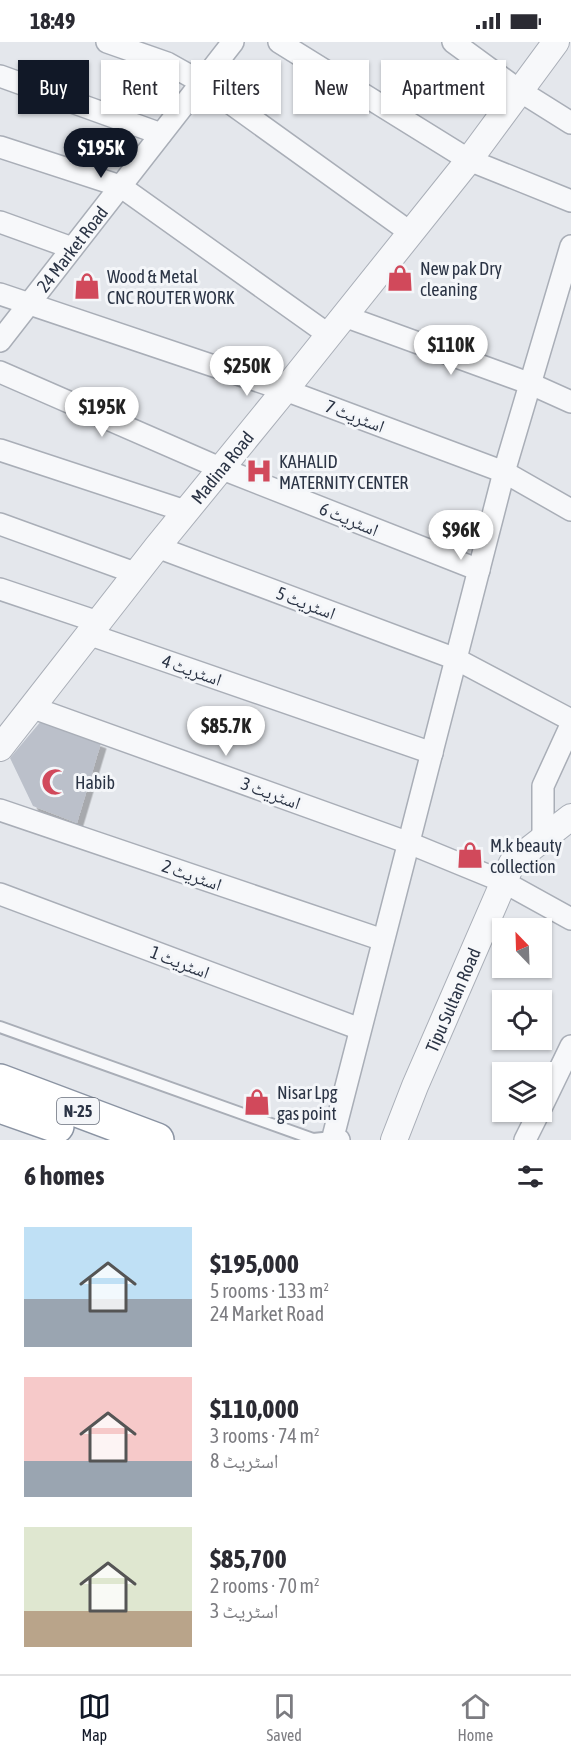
<!DOCTYPE html>
<meta charset="utf-8">
<style>
body{margin:0;font-family:"Asap Condensed","Noto Naskh Arabic",sans-serif;background:#f7f7f7;color:#2b2b33;height:100vh;display:flex;flex-direction:column;font-size:22px;white-space:nowrap}
*{box-sizing:border-box;margin:0}
p{font-size:20px;color:#7c7c81}
.icon{flex:none;width:33px;height:33px;fill:none;stroke:currentColor;stroke-width:2;stroke-linecap:round;stroke-linejoin:round}
.map{position:relative;height:1098px;overflow:hidden}
.sheet{display:flex;flex-direction:column;background:#fff;flex:1}
.sheet>*{flex:none}
.banner{position:absolute;left:18px;top:18px;width:536px;height:54px;display:flex;gap:12px}
.needle{width:39px;rotate:337deg}
.controls{position:absolute;left:492px;top:876px;display:grid;gap:12px}
.controls a{display:grid;place-items:center;width:60px;height:60px;border-radius:0px;background:#fff;box-shadow:0 2px 4px #0004;font-size:30px}
.price{position:absolute;translate:-50% -51px;padding:0 14px;border-radius:21px;background:#fff;color:#222;font-size:20px;line-height:39px;filter:drop-shadow(0 2px 3px #0008)}
.price::after{content:'';position:absolute;left:50%;top:36px;width:18px;height:14px;margin-left:-9px;background:inherit;clip-path:polygon(0 0,100% 0,50% 100%)}
.price.active{background:#111827;color:#fff}
ul{padding:0;list-style:none}
li{display:flex;align-items:center;gap:18px;height:150px;padding:0 24px}
li span{display:grid;place-items:center;flex:none;width:168px;height:120px;border-radius:0px;color:#555}
li>.icon{margin-inline-start:auto}
span .icon{width:72px;height:72px;fill:#fffc;stroke-width:1}
li b{font-size:26px}
h2{display:flex;justify-content:space-between;align-items:center;height:72px;padding:0 24px;font-size:26px}
.tag{padding:0 21px;border-radius:0px;background:#fff;box-shadow:0 2px 4px #0004;font-size:21px;line-height:54px}
.tag.active{background:#111827;color:#fff}
.status{display:flex;justify-content:space-between;align-items:center;height:42px;padding:0 30px;background:#fff;direction:ltr}
.status svg{height:16px;fill:currentColor}
.dock{display:flex;justify-content:space-around;align-items:center;height:84px;border-top:2px solid #e1e1e2;background:#fff;font-size:16px;color:#7c7c81}
.dock a{display:grid;justify-items:center;gap:3px}
.dock .active{color:#111827}
.map>svg:first-child{display:block}
.building{fill:#bbc0ca;filter:url(#shadow)}
.lines{fill:none;stroke-linecap:round;stroke-linejoin:round}
.service-casing{stroke:#a9aeb7;stroke-width:14}
.minor-casing{stroke:#a9aeb7;stroke-width:24}
.tertiary-casing{stroke:#a9aeb7;stroke-width:28}
.trunk-casing{stroke:#8b94a3;stroke-width:36}
.service{stroke:#f7f8fa;stroke-width:10}
.minor{stroke:#f7f8fa;stroke-width:21}
.tertiary{stroke:#f7f8fa;stroke-width:26}
.trunk{stroke:#fff;stroke-width:33}
.labels{text-anchor:middle;dominant-baseline:central;stroke-width:6;stroke-linejoin:round;paint-order:stroke}
.shield{fill:#f4f6f9;stroke:#676e7b;stroke-width:1.5}
.shield-label{font-size:16px;font-weight:bold;fill:#2b3445}
.street-label{font-size:18px;fill:#2b3445;stroke:#f4f6f9}
.poi-label{font-size:18px;fill:#2b3445;stroke:#f4f6f9;text-anchor:start}
</style>
<div class="status"><b>18:49</b><svg viewBox="0 0 49 12"><path d="M0 12V9h3v3zM5 12V6h3v6zM10 12V3h3v9zM15 12V0h3v12zM26 1h20v11H26zM47 4h2v5h-2z"/></svg></div>
<div class="map">
<svg width="571" height="1098" viewBox="0 0 571 1098">
<defs>
<filter id="shadow"><feDropShadow dx="5.5" dy="5.5" stdDeviation="0" flood-color="#0004"/></filter>
</defs>
<rect width="100%" height="100%" fill="#e4e7ec"/>
<polygon class="building" points="42,678 101,701 77,781 33,764 10,716"/>
<g class="lines">
<defs>
<polyline id="service" points="0,985 313,1097 333,1095"/>
<g id="minor">
<polyline points="107,0 167,21 201,40 411,191"/>
<polyline points="279,0 469,118 571,159"/>
<polyline points="453,0 520,49 571,81"/>
<polyline points="0,34 161,92"/>
<polyline points="0,105 120,144 329,293"/>
<polyline points="0,180 72,206"/>
<polyline points="0,252 285,348 504,430 571,468"/>
<polyline points="344,274 531,342 571,360"/>
<path id="s1" d="M 0,299 L 233,0"/>
<polyline points="0,330 220,426 479,528"/>
<polyline points="0,408 185,469"/>
<polyline points="0,482 135,531"/>
<polyline points="157,505 456,617 571,678"/>
<polyline points="0,547 98,580"/>
<polyline points="88,592 432,711"/>
<polyline points="31,665 409,801 504,840 571,877"/>
<polyline points="0,768 383,898"/>
<polyline points="543,797 543,744 571,683"/>
<polyline points="0,852 360,987"/>
<polyline points="542,1064 571,1004"/>
<polyline points="339,1098 333,1095 504,430 571,204"/>
<polyline points="525,1098 539,1070"/>
</g>
<g id="tertiary">
<path id="s2" d="M 0,706 L 157,505 L 285,348 L 469,118 L 556,0"/>
<path id="s3" d="M 394,1098 L 415,1044 L 512,821 L 571,775"/>
</g>
<g id="trunk">
<polyline points="0,1039 157,1098"/>
<polyline points="0,1064 57,1084"/>
</g>
</defs>
<use href="#service" class="service-casing"/>
<use href="#minor" class="minor-casing"/>
<use href="#tertiary" class="tertiary-casing"/>
<use href="#trunk" class="trunk-casing"/>
<use href="#service" class="service"/>
<use href="#minor" class="minor"/>
<use href="#tertiary" class="tertiary"/>
<use href="#trunk" class="trunk"/>
</g>
<defs>
<symbol id="shop-bare" viewBox="-9 -9 18 18"><path d="M-5-2.5h2.3a2.7 3.5 0 0 1 5.4 0H5L5.5 6h-11ZM-1.5-2.5h3a1.5 2.3 0 0 0-3 0Z" fill="#d1495b" stroke="#f4f6f9" stroke-width="2.5" paint-order="stroke"/></symbol>
<symbol id="hospital-bare" viewBox="-9 -9 18 18"><path d="M-5-5h3v3.5h4V-5h3V5h-3V1.5h-4V5h-3Z" fill="#d1495b" stroke="#f4f6f9" stroke-width="2.5" paint-order="stroke"/></symbol>
<symbol id="mosque-bare" viewBox="-9 -9 18 18"><path d="M3.5-4.9A6 6 0 1 0 3.5 4.9A5 5 0 1 1 3.5-4.9Z" fill="#d1495b" stroke="#f4f6f9" stroke-width="2.5" paint-order="stroke"/></symbol>
</defs>
<g fill-rule="evenodd">
<use href="#shop-bare" x="381" y="217" width="38" height="38"/>
<use href="#shop-bare" x="68" y="225" width="38" height="38"/>
<use href="#hospital-bare" x="240" y="410" width="38" height="38"/>
<use href="#mosque-bare" x="36" y="721" width="38" height="38"/>
<use href="#shop-bare" x="451" y="794" width="38" height="38"/>
<use href="#shop-bare" x="238" y="1041" width="38" height="38"/>
</g>
<g class="labels">
<rect class="shield" x="57" y="1056" width="42" height="26" rx="4.5"/>
<g class="shield-label">
<text x="78" y="1069">N-25</text>
</g>
<g class="street-label">
<text stroke="none"><textPath href="#s1" startOffset="117">24 Market Road</textPath></text>
<text transform="translate(355 374) rotate(21)">اسٹریٹ 7</text>
<text stroke="none"><textPath href="#s2" startOffset="358">Madina Road</textPath></text>
<text transform="translate(349 477) rotate(22)">اسٹریٹ 6</text>
<text transform="translate(306 561) rotate(21)">اسٹریٹ 5</text>
<text transform="translate(192 628) rotate(19)">اسٹریٹ 4</text>
<text transform="translate(271 751) rotate(20)">اسٹریٹ 3</text>
<text transform="translate(192 833) rotate(19)">اسٹریٹ 2</text>
<text transform="translate(180 920) rotate(21)">اسٹریٹ 1</text>
<text stroke="none"><textPath href="#s3" startOffset="152">Tipu Sultan Road</textPath></text>
</g>
<g class="poi-label">
<text x="420" y="226">New pak Dry<tspan x="420" dy="21">cleaning</tspan></text>
<text x="107" y="234">Wood &amp; Metal<tspan x="107" dy="21">CNC ROUTER WORK</tspan></text>
<text x="279" y="419">KAHALID<tspan x="279" dy="21">MATERNITY CENTER</tspan></text>
<text x="75" y="740">Habib</text>
<text x="490" y="803">M.k beauty<tspan x="490" dy="21">collection</tspan></text>
<text x="277" y="1050">Nisar Lpg<tspan x="277" dy="21">gas point</tspan></text>
</g>
</g>
</svg>
<div class="controls">
<a><svg class="needle" viewBox="-14 -14 28 28"><path d="M0-13l5 13h-10z" fill="#e53935"/><path d="M0 13l5-13h-10z" fill="#7c7c81"/></svg></a>
<a><svg class="icon" aria-label="locate" viewBox="0 0 24 24"><circle cx="12" cy="12" r="6"/><path d="M12 2v4M12 18v4M2 12h4M18 12h4"/></svg></a>
<a><svg class="icon" aria-label="layers" viewBox="0 0 24 24"><path d="M12 4l9 5-9 5-9-5zM3 14l9 5 9-5"/></svg></a>
</div>
<b class="price active" style="left:101px;top:137px">$195K</b>
<b class="price" style="left:451px;top:334px">$110K</b>
<b class="price" style="left:247px;top:355px">$250K</b>
<b class="price" style="left:102px;top:396px">$195K</b>
<b class="price" style="left:461px;top:519px">$96K</b>
<b class="price" style="left:226px;top:715px">$85.7K</b>
<div class="banner">
<a class="tag active">Buy</a>
<a class="tag">Rent</a>
<a class="tag">Filters</a>
<a class="tag">New</a>
<a class="tag">Apartment</a>
</div>
</div>
<section class="sheet">
<h2>6 homes<svg class="icon" aria-label="filters" viewBox="0 0 24 24"><path d="M4 7h16M4 17h16"/><circle cx="9" cy="7" r="2"/><circle cx="15" cy="17" r="2"/></svg></h2>
<ul>
<li><span style="background:linear-gradient(#bfe0f5 60%,#9aa5b1 0)"><svg class="icon" aria-label="home" viewBox="0 0 24 24"><path d="M3 11l9-7 9 7M6 9v11h12V9"/></svg></span><div><b>$195,000</b><p>5 rooms · 133 m²</p><p>24 Market Road</p></div></li>
<li><span style="background:linear-gradient(#f6c9c9 70%,#9aa5b1 0)"><svg class="icon" aria-label="home" viewBox="0 0 24 24"><path d="M3 11l9-7 9 7M6 9v11h12V9"/></svg></span><div><b>$110,000</b><p>3 rooms · 74 m²</p><p>اسٹریٹ 8</p></div></li>
<li><span style="background:linear-gradient(#dfe7d0 70%,#b9a48a 0)"><svg class="icon" aria-label="home" viewBox="0 0 24 24"><path d="M3 11l9-7 9 7M6 9v11h12V9"/></svg></span><div><b>$85,700</b><p>2 rooms · 70 m²</p><p>اسٹریٹ 3</p></div></li>
</ul>
</section>
<nav class="dock">
<a class="active"><svg class="icon" aria-label="map" viewBox="0 0 24 24"><path d="M3 6l6-2 6 2 6-2v14l-6 2-6-2-6 2zM9 4v14M15 6v14"/></svg>Map</a>
<a><svg class="icon" aria-label="saved" viewBox="0 0 24 24"><path d="M7 4h10v16l-5-4-5 4z"/></svg>Saved</a>
<a><svg class="icon" aria-label="home" viewBox="0 0 24 24"><path d="M3 11l9-7 9 7M6 9v11h12V9"/></svg>Home</a>
</nav>
